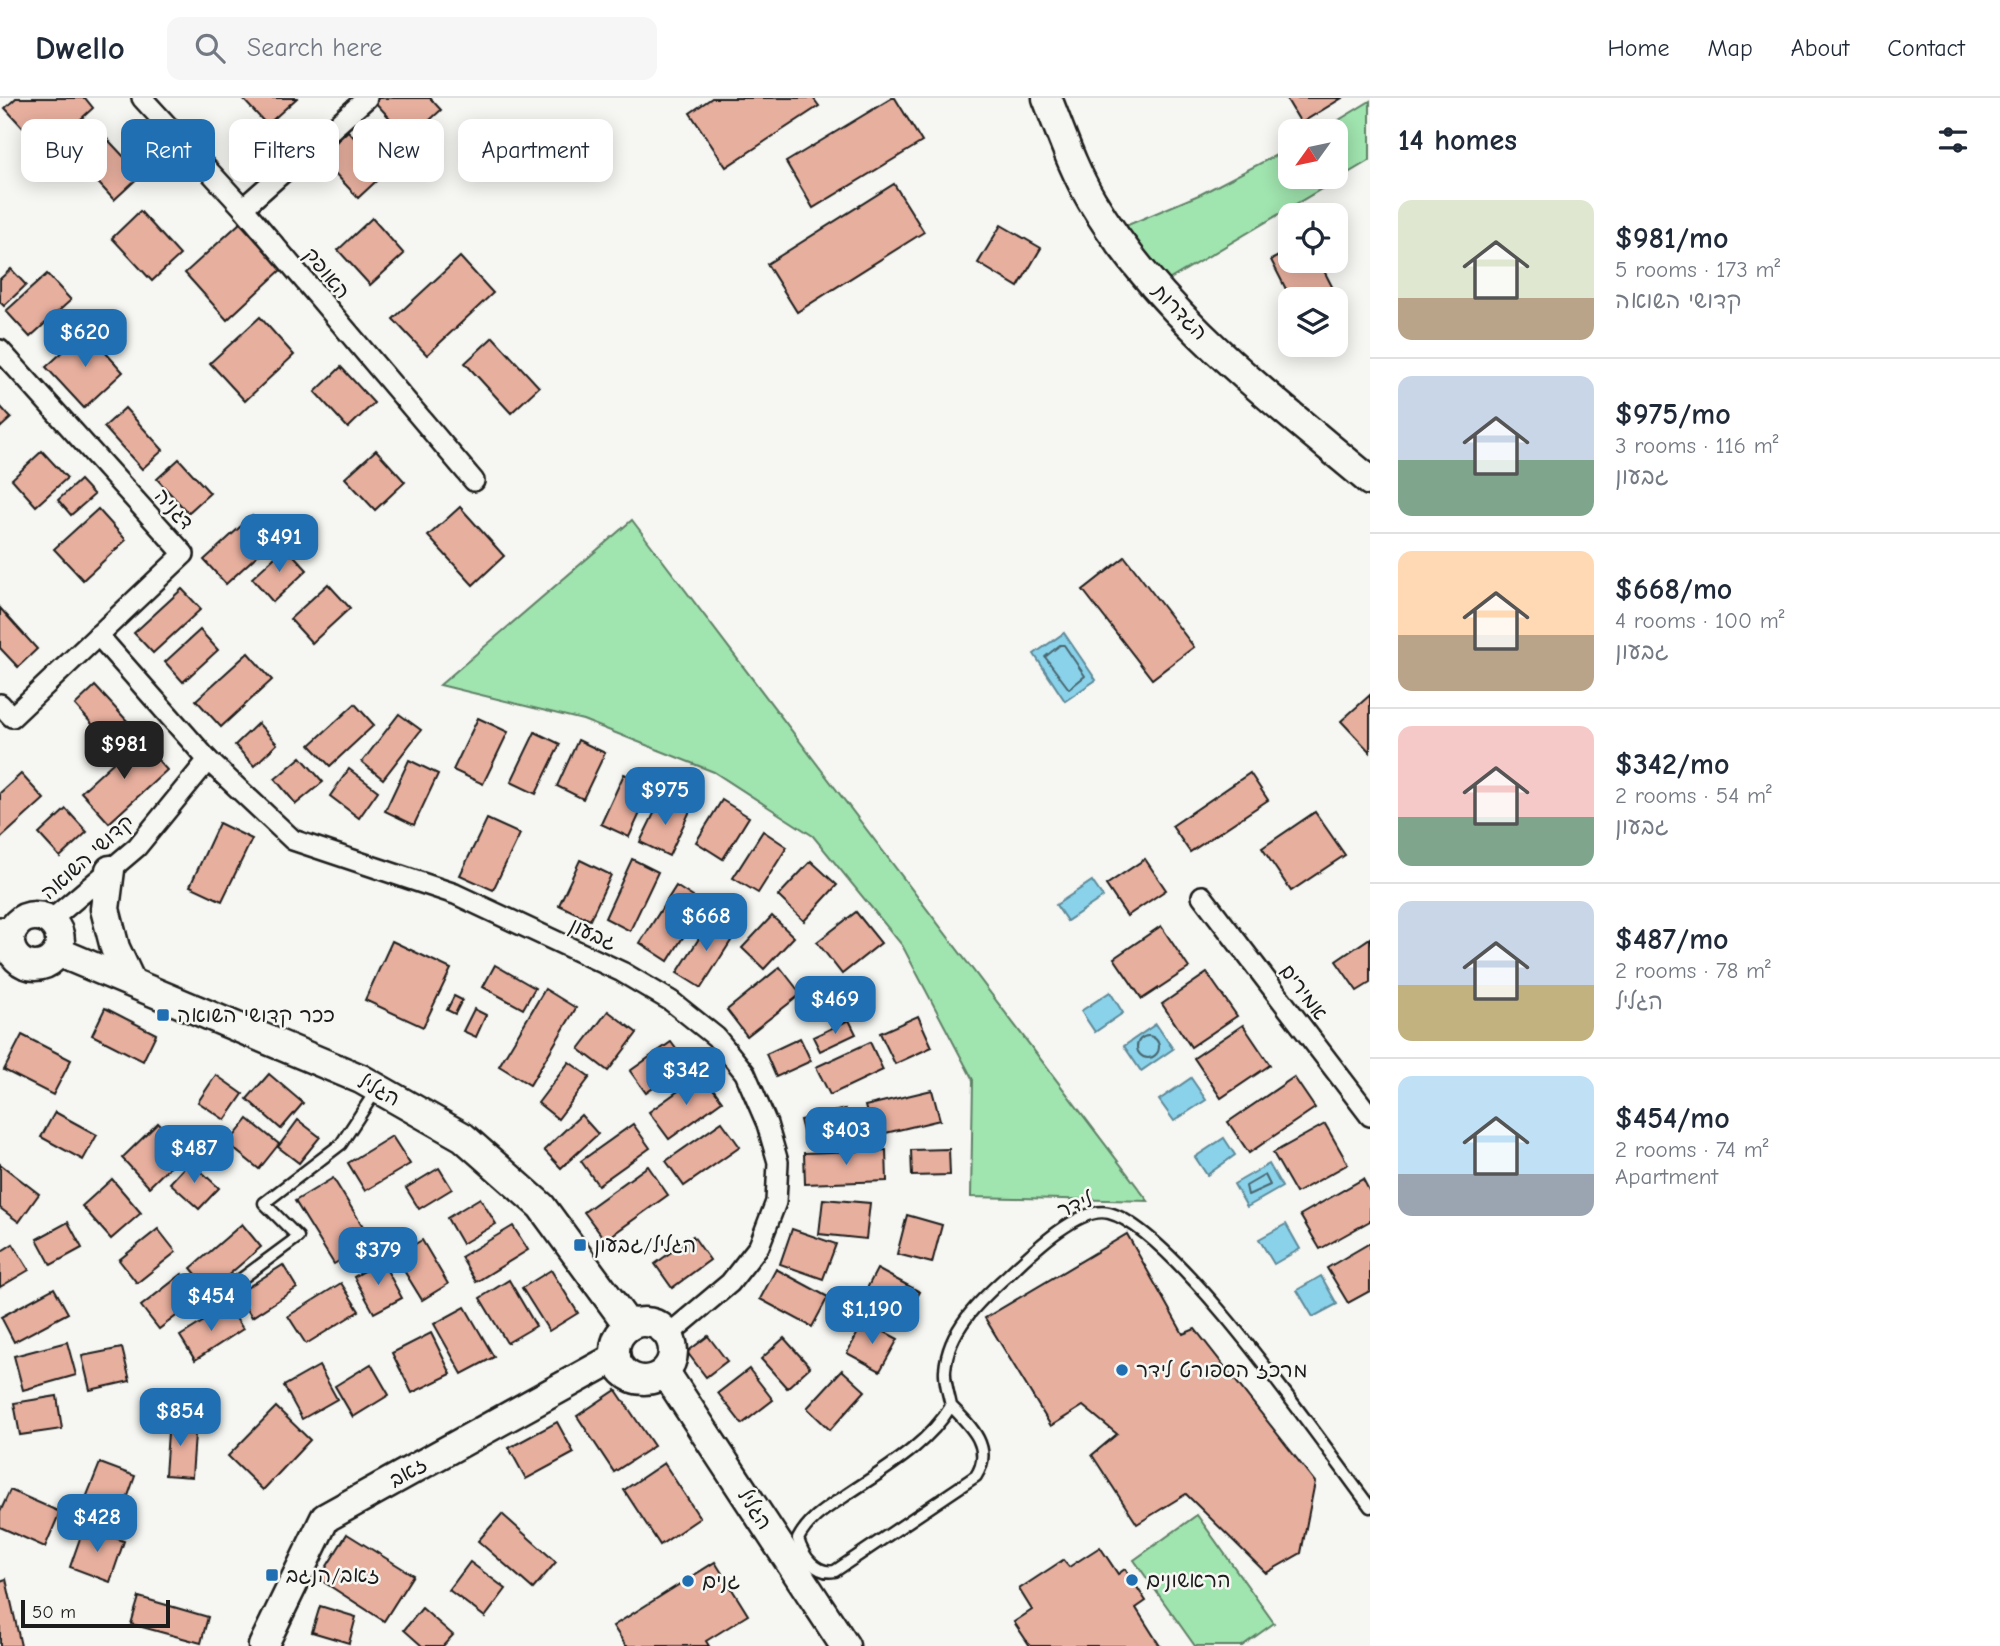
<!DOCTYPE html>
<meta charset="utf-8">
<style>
body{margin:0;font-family:"Comic Neue","Playpen Sans Hebrew",sans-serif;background:#f6f6f7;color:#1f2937;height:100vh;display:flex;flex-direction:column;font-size:26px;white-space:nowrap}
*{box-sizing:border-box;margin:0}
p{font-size:23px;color:#747a83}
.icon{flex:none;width:38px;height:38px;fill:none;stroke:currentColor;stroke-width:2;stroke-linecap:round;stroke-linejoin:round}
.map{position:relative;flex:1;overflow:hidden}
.drawer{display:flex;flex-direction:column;background:#fff;width:630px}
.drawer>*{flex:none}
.guide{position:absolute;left:21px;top:21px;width:665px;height:63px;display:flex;gap:14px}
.needle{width:46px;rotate:237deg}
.controls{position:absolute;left:1278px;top:21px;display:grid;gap:14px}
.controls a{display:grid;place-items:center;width:70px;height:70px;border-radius:14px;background:#fff;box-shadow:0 4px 18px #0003;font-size:35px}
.scale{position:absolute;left:21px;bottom:18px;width:149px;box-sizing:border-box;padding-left:7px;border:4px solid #1c1c1c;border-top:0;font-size:19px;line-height:24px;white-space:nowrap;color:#1c1c1c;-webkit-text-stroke:5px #f6f6f2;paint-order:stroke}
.price{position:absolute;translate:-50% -60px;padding:0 16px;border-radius:14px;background:#1f6fb2;color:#fff;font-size:23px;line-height:46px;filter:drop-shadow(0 2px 4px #0008)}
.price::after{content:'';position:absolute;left:50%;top:42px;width:21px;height:16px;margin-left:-10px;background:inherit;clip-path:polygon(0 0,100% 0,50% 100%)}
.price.selected{background:#222;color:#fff}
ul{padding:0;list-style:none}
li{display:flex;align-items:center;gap:21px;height:175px;padding:0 28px}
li+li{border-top:2px solid #e0e1e3}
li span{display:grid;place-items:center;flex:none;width:196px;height:140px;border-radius:14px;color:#555}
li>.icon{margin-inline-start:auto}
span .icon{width:84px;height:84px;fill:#fffc;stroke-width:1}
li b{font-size:30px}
h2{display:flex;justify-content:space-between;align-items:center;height:84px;padding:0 28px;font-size:30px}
.pill{padding:0 24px;border-radius:14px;background:#fff;box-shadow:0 4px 18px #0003;font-size:24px;line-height:63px}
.pill.selected{background:#1f6fb2;color:#fff}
header{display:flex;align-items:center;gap:42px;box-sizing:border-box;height:98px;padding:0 35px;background:#fff;border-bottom:2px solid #e0e1e3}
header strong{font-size:33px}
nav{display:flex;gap:38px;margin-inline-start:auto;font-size:24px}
.search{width:490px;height:63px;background:#f6f6f7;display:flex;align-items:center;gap:18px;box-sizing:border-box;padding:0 24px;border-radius:14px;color:#747a83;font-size:26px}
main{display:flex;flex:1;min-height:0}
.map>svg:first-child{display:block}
.green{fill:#a0e4af;stroke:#5e8066;stroke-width:2}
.water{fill:#89d2ea;stroke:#5d8998;stroke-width:2}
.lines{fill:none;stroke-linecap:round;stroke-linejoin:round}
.shore{stroke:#48656e;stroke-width:2}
.building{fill:#e7af9e;stroke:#1c1c1c;stroke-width:2}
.lane-casing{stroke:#1c1c1c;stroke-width:15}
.street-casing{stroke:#1c1c1c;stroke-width:24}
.secondary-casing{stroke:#1c1c1c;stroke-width:33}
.lane{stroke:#f6f6f2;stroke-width:10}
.street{stroke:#f6f6f2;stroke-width:19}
.secondary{stroke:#f6f6f2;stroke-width:28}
.poi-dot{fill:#1f6fb2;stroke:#f6f6f2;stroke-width:2.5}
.labels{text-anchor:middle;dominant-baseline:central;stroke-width:5;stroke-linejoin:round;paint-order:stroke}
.street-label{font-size:21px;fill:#1c1c1c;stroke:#f6f6f2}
.poi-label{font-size:21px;fill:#1c1c1c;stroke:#f6f6f2;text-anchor:start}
</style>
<header>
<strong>Dwello</strong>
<div class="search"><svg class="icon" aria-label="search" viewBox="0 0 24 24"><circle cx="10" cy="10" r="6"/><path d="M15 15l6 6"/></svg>Search here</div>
<nav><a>Home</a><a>Map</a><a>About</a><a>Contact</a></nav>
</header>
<main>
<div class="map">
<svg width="1370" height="1548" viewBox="0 0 1370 1548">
<rect width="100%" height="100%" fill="#f6f6f2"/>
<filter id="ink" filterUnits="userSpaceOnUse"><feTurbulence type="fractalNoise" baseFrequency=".0143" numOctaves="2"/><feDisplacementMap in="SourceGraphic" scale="14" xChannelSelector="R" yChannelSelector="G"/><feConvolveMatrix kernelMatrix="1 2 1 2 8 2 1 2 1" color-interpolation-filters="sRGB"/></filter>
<g filter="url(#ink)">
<g class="green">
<polygon points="1370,3 1370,62 1160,187 1111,134 1201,96 1290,50 1290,79 1335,79 1335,33 1321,33"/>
<polygon points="632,422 1148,1103 971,1099 973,982 902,847 813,738 714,674 583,622 440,587"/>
<polygon points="1197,1417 1274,1525 1242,1548 1195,1548 1134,1462"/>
</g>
<g class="water">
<polygon points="1064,535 1096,582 1065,603 1034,556"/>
<polygon points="1092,783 1103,799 1067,823 1056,807"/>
<polygon points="1110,894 1123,915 1095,934 1081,913"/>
<polygon points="1156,926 1173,951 1141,973 1124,948"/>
<polygon points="1191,980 1206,1002 1174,1023 1159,1002"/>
<polygon points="1224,1040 1235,1057 1207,1077 1195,1059"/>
<polygon points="1269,1066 1282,1089 1247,1109 1234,1086"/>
<polygon points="1286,1126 1300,1151 1274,1166 1259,1141"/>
<polygon points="1321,1178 1337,1206 1313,1219 1297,1192"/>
</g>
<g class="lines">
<g class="shore">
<polygon points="1060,547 1064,547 1085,578 1069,591 1045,559"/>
<circle cx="1148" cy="949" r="11"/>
<polygon points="1265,1077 1270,1087 1248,1097 1246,1088"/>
</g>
</g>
<g class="building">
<polygon points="16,0 85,0 93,10 45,54 5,10"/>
<polygon points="242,0 297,0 267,27"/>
<polygon points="375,0 430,0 441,12 409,41 373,2"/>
<polygon points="712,0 813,0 819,8 726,69 690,15"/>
<polygon points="892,0 895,0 922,44 813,110 786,64"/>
<polygon points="1286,0 1342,0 1301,25"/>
<polygon points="97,30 141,77 114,102 71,55"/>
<polygon points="348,33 386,74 358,100 320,59"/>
<polygon points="894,86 924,134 797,214 767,166"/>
<polygon points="140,113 180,157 152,183 112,140"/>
<polygon points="372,120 404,156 370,187 338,152"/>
<polygon points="240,125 282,171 227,222 185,175"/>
<polygon points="1001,127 1041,150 1018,189 978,165"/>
<polygon points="1290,152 1290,163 1319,163 1340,204 1335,206 1335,201 1291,201 1271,162"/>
<polygon points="460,159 493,195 427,257 393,221"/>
<polygon points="11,171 26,187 4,208 0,204 0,181"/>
<polygon points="47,176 71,202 30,239 6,213"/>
<polygon points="260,219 294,257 245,303 210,265"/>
<polygon points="86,233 123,274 84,310 46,269"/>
<polygon points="493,239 539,289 511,315 465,265"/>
<polygon points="341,269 374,305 348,330 315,294"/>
<polygon points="0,308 11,320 0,330"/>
<polygon points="125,310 163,352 142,371 104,329"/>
<polygon points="376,352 405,384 375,412 345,380"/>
<polygon points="42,353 67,380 36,408 12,381"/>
<polygon points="179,361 210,395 188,415 157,381"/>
<polygon points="80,382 94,397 71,417 58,402"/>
<polygon points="460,409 504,458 473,487 428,438"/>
<polygon points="98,411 126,442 83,482 54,451"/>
<polygon points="252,418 274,442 226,486 204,462"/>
<polygon points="286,449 307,472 273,504 252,480"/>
<polygon points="1125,459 1194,549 1152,581 1083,492"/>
<polygon points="328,486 350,510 312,545 290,521"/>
<polygon points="182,491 201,511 153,555 134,535"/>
<polygon points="0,510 37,551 18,569 0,550"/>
<polygon points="200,532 218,552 183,584 165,564"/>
<polygon points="248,555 272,582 221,629 196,602"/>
<polygon points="95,588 130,626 109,645 75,607"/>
<polygon points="1370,597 1370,654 1341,623"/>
<polygon points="355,606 374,627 330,668 310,647"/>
<polygon points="399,616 421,632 383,681 362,664"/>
<polygon points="478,620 508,634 483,686 453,672"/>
<polygon points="258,625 277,646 254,668 235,647"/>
<polygon points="535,634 560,646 536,696 511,684"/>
<polygon points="139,641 167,672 109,725 81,694"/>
<polygon points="578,642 605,655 583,701 557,688"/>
<polygon points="301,659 323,684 296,706 275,681"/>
<polygon points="409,662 438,676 414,727 385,713"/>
<polygon points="349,671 378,693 359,720 330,698"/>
<polygon points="1250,675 1268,702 1190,754 1172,728"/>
<polygon points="21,676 44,701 0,741 0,695"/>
<polygon points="624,676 652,689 629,739 601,726"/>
<polygon points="662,699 690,713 669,758 640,744"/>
<polygon points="722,702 749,719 723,761 696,744"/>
<polygon points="66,711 87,734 60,759 39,736"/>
<polygon points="1315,714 1345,757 1291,793 1262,750"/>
<polygon points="487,721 520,736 493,792 460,777"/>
<polygon points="219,725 252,741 222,803 190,788"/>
<polygon points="763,733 787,749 758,795 733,780"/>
<polygon points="632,761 658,774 630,833 605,820"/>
<polygon points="1145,761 1166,792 1127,818 1106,787"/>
<polygon points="580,762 611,777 590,822 559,807"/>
<polygon points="811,763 837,787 804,823 778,798"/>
<polygon points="676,788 704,806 668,863 640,845"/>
<polygon points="856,814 881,845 842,876 817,844"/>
<polygon points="772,818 794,839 764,871 742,850"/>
<polygon points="712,820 736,835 701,890 677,875"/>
<polygon points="1161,828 1189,870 1142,901 1114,860"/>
<polygon points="1370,840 1370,885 1357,893 1336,863"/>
<polygon points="392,843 451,871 423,929 365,902"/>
<polygon points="495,867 535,890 523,911 483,889"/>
<polygon points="780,869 801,896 747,938 727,912"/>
<polygon points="1207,875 1237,918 1191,949 1162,906"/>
<polygon points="545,891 576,910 530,987 499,968"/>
<polygon points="454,898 462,902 455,916 447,912"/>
<polygon points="105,910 156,936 143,963 92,937"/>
<polygon points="474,911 486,917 476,939 463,933"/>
<polygon points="608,913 637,935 608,973 579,951"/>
<polygon points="918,918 932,949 895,966 880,935"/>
<polygon points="849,922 856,936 820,953 813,939"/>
<polygon points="1243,927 1270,967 1221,1000 1194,960"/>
<polygon points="22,937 71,962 53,997 4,972"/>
<polygon points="800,940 811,963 776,979 766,956"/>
<polygon points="671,944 687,966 646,995 630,973"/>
<polygon points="870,944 883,972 830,997 816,969"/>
<polygon points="569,964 590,979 558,1021 538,1005"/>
<polygon points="269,976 303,1005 281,1031 247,1001"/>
<polygon points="702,976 722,1003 669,1041 649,1014"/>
<polygon points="216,977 243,996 225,1022 198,1004"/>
<polygon points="1294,979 1315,1010 1249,1055 1228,1024"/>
<polygon points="932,992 940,1022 873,1038 865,1008"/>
<polygon points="845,1011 851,1034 806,1045 800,1022"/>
<polygon points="55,1014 97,1037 83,1062 41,1039"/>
<polygon points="581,1017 598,1036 561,1070 544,1052"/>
<polygon points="248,1021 279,1046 259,1071 228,1046"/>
<polygon points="298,1022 320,1039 299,1065 278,1049"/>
<polygon points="722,1024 740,1049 684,1088 666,1063"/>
<polygon points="158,1025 186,1053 149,1089 122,1060"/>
<polygon points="633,1026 650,1050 598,1087 581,1063"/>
<polygon points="1325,1026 1348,1066 1296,1095 1273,1055"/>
<polygon points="392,1038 410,1066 365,1093 348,1065"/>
<polygon points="949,1051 950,1077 912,1078 911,1052"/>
<polygon points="886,1052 887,1083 805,1086 804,1055"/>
<polygon points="190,1063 219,1090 199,1111 170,1085"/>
<polygon points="0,1066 39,1096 19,1124 0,1110"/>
<polygon points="648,1068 668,1097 605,1142 584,1114"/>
<polygon points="439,1070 452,1091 419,1111 406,1090"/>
<polygon points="333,1080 372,1143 334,1166 295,1103"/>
<polygon points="112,1081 141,1115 111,1141 82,1108"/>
<polygon points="1363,1081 1370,1094 1370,1123 1320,1151 1300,1117"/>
<polygon points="480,1100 496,1126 462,1146 447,1120"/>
<polygon points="823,1101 870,1105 866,1141 819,1136"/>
<polygon points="907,1117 942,1127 932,1165 897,1156"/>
<polygon points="68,1124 82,1150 51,1167 37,1141"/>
<polygon points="242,1126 261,1149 210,1193 191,1170"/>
<polygon points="513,1128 528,1152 476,1184 461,1159"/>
<polygon points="158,1131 176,1154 137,1185 119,1162"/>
<polygon points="792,1131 836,1146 823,1181 780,1166"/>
<polygon points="1127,1136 1183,1236 1195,1231 1315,1384 1301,1455 1266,1475 1186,1396 1137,1426 1092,1357 1117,1336 1083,1308 1051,1328 985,1220"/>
<polygon points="693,1138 710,1162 672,1190 655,1166"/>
<polygon points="422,1142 448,1186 422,1202 395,1158"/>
<polygon points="1370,1145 1370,1193 1348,1205 1327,1170"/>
<polygon points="13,1146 29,1172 0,1189 0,1154"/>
<polygon points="382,1163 402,1200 374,1215 354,1179"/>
<polygon points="283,1167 297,1190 252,1219 237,1196"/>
<polygon points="776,1171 828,1199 812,1229 760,1201"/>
<polygon points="877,1171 920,1194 904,1223 862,1200"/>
<polygon points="551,1172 578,1215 549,1233 522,1190"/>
<polygon points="182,1176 200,1200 159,1231 141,1208"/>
<polygon points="509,1182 536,1228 507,1245 480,1200"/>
<polygon points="341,1185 359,1213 306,1246 288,1218"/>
<polygon points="54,1190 68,1215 14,1244 1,1219"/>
<polygon points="228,1208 243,1231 195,1262 180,1238"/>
<polygon points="465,1209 494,1259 462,1276 434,1226"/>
<polygon points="864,1223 898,1241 880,1273 847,1255"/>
<polygon points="431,1235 451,1276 412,1295 392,1255"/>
<polygon points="708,1238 727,1263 706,1279 687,1254"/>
<polygon points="784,1240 810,1269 787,1290 761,1261"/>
<polygon points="67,1244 76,1277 23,1292 14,1258"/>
<polygon points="122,1250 130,1283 90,1292 82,1258"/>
<polygon points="371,1266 389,1297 353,1319 335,1288"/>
<polygon points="319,1268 337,1301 302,1321 284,1288"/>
<polygon points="749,1271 773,1302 742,1326 718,1295"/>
<polygon points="842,1272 865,1293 830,1332 807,1310"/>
<polygon points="616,1292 654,1348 614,1374 577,1318"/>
<polygon points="57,1298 62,1331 20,1337 14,1305"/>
<polygon points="276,1309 310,1342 263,1392 228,1358"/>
<polygon points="169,1320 196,1322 192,1379 165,1377"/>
<polygon points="557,1324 574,1355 526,1381 509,1350"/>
<polygon points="100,1365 135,1378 121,1418 84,1405"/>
<polygon points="664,1365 700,1420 660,1447 624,1392"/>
<polygon points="10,1392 60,1414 45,1449 0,1429 0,1414"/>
<polygon points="502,1416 556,1464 533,1491 478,1443"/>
<polygon points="84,1429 124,1443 110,1484 70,1469"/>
<polygon points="347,1436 413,1477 384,1523 319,1481"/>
<polygon points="1100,1449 1118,1476 1125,1471 1146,1503 1136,1510 1160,1548 1030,1548 1014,1524 1032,1512 1019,1491 1063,1462 1069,1469"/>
<polygon points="470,1464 506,1491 485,1519 449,1492"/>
<polygon points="715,1464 748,1517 706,1543 709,1548 626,1548 613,1528"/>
<polygon points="6,1481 21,1548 0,1548 0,1483"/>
<polygon points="139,1499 208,1519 201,1545 131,1526"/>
<polygon points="320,1508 356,1519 349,1545 312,1534"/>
<polygon points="422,1510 453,1537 443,1548 422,1548 404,1532"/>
</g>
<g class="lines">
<defs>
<g id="lane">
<polyline points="237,1184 298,1139 264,1105 341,1046 377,991"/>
<path d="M 951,1308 C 971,1328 994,1350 976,1378 L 835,1473 C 816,1477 803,1458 798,1441 C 809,1420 827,1410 845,1398 C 883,1372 927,1348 951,1308 C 949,1297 944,1283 945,1272 C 948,1232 980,1202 1008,1177 C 1028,1158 1079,1107 1109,1115 C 1176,1132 1323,1347 1370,1409"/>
</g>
<g id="street">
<polyline points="142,0 243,110 474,383"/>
<polyline points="243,110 367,0"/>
<polyline points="0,252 184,456 12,619 0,606"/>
<polyline points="208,662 293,742 455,796 622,874 671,903 716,939 745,975 767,1026 778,1064 776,1104 759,1148 730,1185 668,1237"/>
<polyline points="1202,798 1370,1018"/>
<polyline points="51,822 137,749 208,662 98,537"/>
<polyline points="0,829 11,834"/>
</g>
<g id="secondary">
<path d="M 1047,0 C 1061,35 1073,71 1092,103 C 1160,217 1270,299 1370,383"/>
<polyline points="110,772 105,811 115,850 130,882"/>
<circle cx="35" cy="843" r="25"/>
<polyline points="58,854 361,981 463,1039 541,1108 629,1228"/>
<circle cx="644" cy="1253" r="29"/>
<polyline points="665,1274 845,1548"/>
<polyline points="263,1548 325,1420 616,1259"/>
</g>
</defs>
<use href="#lane" class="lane-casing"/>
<use href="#street" class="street-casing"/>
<use href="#secondary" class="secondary-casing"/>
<use href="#lane" class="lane"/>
<use href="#street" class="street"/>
<use href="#secondary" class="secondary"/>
</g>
</g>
<g class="poi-dot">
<rect x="156" y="910" width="14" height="14" rx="3.5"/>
<rect x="573" y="1140" width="14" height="14" rx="3.5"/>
<circle cx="1122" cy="1272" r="7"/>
<rect x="265" y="1470" width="14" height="14" rx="3.5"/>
<circle cx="1132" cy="1482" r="7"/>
<circle cx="688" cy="1483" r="7"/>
</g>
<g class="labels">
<g class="street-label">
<text transform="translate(327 175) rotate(50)">האופק</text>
<text transform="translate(1180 214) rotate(46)">הגדרות</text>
<text transform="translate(174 411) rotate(48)">דגניה</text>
<text transform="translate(87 759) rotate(-42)">קדושי השואה</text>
<text transform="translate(593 836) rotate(25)">גבעון</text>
<text transform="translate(1304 894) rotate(53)">אמירים</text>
<text transform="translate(379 992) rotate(28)">הגליל</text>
<text transform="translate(1075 1107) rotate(-21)">לידר</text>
<text transform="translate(408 1374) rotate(-29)">זאב</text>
<text transform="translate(755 1411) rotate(57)">הגליל</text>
</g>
<g class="poi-label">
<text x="177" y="917">ככר קדושי השואה</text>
<text x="594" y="1147">הגליל/גבעון</text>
<text x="1136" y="1272">מרכז הספורט לידר</text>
<text x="286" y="1477">זאב/הנגב</text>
<text x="1146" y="1482">הראשונים</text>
<text x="702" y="1483">גנים</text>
</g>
</g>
</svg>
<div class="controls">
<a><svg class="needle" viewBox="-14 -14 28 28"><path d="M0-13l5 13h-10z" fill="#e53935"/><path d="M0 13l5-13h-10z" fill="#747a83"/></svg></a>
<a><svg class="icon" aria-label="locate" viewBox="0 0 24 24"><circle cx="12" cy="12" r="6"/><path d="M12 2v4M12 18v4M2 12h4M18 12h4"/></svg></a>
<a><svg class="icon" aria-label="layers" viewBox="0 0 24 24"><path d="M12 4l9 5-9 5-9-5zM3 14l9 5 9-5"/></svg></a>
</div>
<div class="scale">50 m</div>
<b class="price" style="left:85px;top:271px">$620</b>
<b class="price" style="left:279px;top:476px">$491</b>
<b class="price selected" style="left:124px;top:683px">$981</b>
<b class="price" style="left:665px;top:729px">$975</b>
<b class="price" style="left:706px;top:855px">$668</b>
<b class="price" style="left:835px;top:938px">$469</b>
<b class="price" style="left:686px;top:1009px">$342</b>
<b class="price" style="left:846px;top:1069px">$403</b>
<b class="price" style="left:194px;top:1087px">$487</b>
<b class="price" style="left:378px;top:1189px">$379</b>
<b class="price" style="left:211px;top:1235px">$454</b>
<b class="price" style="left:872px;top:1248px">$1,190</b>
<b class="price" style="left:180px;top:1350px">$854</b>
<b class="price" style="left:97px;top:1456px">$428</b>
<div class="guide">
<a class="pill">Buy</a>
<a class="pill selected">Rent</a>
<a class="pill">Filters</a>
<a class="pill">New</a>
<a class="pill">Apartment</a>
</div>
</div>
<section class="drawer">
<h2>14 homes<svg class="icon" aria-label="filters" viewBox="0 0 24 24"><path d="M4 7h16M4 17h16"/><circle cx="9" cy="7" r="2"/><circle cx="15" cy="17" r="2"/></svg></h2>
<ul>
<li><span style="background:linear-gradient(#dfe7d0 70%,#b9a48a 0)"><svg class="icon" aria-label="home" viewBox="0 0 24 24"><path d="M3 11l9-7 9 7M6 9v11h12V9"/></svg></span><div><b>$981/mo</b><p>5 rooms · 173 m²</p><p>קדושי השואה</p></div></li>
<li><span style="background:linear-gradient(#c9d6e8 60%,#7fa58c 0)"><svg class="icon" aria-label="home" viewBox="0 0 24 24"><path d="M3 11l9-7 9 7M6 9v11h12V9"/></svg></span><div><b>$975/mo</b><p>3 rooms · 116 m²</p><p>גבעון</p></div></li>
<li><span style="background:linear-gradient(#ffd9b3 60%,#b9a48a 0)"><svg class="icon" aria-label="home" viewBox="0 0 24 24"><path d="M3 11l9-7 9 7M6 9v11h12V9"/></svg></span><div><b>$668/mo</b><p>4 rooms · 100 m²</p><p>גבעון</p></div></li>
<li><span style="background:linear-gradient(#f6c9c9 65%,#7fa58c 0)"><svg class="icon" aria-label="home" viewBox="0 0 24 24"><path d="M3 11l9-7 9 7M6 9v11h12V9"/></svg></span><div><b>$342/mo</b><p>2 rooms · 54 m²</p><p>גבעון</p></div></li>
<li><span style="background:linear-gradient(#c9d6e8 60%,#c2b280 0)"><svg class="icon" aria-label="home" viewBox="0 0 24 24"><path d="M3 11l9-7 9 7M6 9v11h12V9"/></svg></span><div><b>$487/mo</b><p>2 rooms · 78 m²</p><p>הגליל</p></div></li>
<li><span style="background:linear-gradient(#bfe0f5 70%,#9aa5b1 0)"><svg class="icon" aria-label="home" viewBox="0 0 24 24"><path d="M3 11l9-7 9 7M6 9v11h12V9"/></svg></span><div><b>$454/mo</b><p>2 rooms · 74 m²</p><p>Apartment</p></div></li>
</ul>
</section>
</main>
